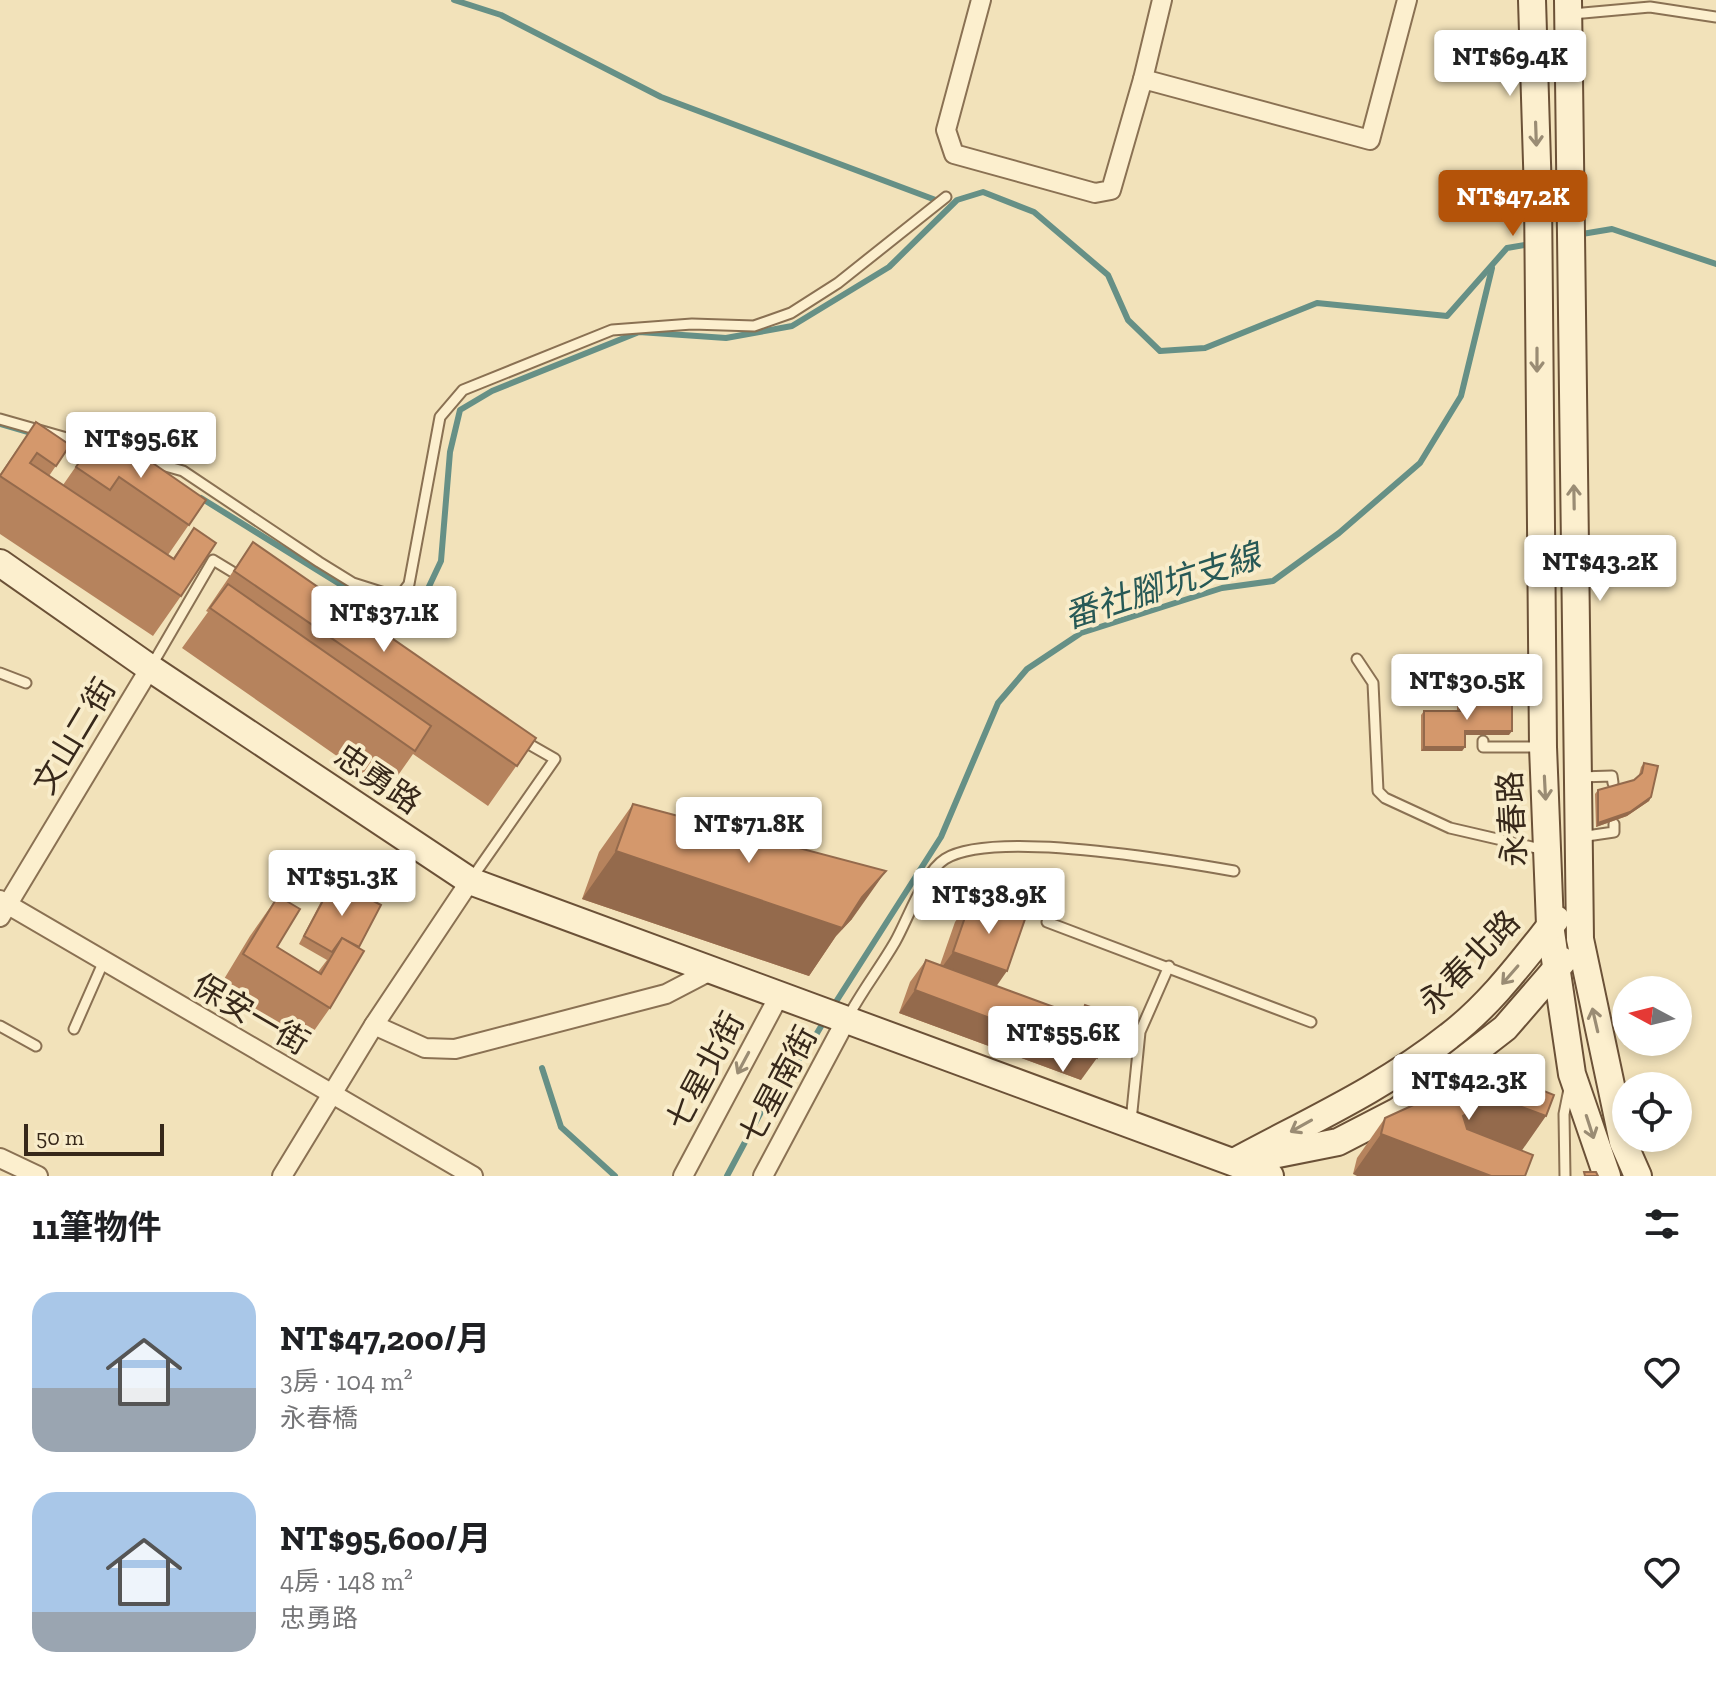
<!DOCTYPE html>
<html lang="zh-TW">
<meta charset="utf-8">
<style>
body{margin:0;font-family:"Zilla Slab","Noto Sans TC",serif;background:#f2f2f2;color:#202124;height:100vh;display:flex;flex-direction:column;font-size:30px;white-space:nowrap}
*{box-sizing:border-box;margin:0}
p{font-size:26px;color:#757577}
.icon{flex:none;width:44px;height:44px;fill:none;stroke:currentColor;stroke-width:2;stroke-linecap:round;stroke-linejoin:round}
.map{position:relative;height:1176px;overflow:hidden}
.details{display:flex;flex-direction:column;background:#fff;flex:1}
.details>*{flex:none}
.needle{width:52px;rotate:277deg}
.buttons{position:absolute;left:1612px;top:976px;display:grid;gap:16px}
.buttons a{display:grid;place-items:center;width:80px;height:80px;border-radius:50%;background:#fff;box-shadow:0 4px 12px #0003;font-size:40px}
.scale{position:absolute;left:24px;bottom:20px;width:140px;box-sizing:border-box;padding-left:8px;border:4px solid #37281a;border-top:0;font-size:22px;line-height:28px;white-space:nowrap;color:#37281a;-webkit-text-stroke:6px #f8ecca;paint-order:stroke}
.price{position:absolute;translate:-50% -68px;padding:0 18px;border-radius:8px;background:#fff;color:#222;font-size:26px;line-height:52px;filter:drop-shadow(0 2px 4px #0008)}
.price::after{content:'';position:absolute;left:50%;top:48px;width:24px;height:18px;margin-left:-12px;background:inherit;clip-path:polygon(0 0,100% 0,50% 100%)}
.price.active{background:#b45309;color:#fff}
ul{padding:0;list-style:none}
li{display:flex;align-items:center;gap:24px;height:200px;padding:0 32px}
li span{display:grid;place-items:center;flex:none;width:224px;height:160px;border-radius:24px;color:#555}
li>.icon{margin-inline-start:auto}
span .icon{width:96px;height:96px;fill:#fffc;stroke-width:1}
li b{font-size:34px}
h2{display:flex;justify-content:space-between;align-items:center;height:96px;padding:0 32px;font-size:34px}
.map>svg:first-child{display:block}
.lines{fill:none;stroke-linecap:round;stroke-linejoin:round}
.stream{stroke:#669086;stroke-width:6}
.lane-casing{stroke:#8a7153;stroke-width:13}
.street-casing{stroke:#8a7153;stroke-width:22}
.secondary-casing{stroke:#6b5137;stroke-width:30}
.lane{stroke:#fcefce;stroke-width:9}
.street{stroke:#fcefce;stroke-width:18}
.secondary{stroke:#fcefce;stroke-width:26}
.wall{fill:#b6835d}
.shaded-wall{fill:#946a4c}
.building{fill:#d4986c;stroke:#946a4c;stroke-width:2}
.oneway{stroke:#9a8c74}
.labels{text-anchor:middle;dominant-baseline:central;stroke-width:8;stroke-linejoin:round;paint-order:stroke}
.street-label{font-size:32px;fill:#37281a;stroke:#f8ecca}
.water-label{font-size:34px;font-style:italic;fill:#275956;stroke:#f8ecca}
</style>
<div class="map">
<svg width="1716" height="1176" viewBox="0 0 1716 1176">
<rect width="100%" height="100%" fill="#f2e2ba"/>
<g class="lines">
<g class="stream">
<polyline points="454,0 501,15 661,97 941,202"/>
<polyline points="1576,235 1612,229 1716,264"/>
<polyline points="0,424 35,434"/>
<polyline points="201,498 380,609 425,595 441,561 450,452 460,410 492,391 639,332 726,338 792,326 889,267 957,200 983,192 1034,212 1108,275 1128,320 1160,351 1205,348 1317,303 1447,316 1507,248 1530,244"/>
<polyline points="832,1008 941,837 998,703 1027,669 1081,633 1222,588 1273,581 1339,533 1420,463 1461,396 1492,268"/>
<polyline points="542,1068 561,1127 615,1176"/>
<polyline points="727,1176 761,1112 782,1083 785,1072 804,1055 826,1018"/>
</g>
<defs>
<g id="lane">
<polyline points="1572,14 1650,7 1716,17"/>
<polyline points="0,419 183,471 319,562 353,583 394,596 403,592 409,584 440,417 463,390 612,330 692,324 754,326 791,313 838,283 946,197"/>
<polyline points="1357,659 1373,683 1378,791 1385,798 1450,828 1545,850"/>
<polyline points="152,665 213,560 241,577"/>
<polyline points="0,673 26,683"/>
<polyline points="1482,698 1482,680 1539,678"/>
<polyline points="1483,741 1483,747 1541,747"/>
<polyline points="1580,777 1612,776 1613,783"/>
<polyline points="1580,837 1614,832 1614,824"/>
<polyline points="472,878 555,759 520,739"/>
<polyline points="1047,922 1311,1022"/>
<path d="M 847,1019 C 861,992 880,968 895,942 C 908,919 924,872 945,859 C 993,829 1177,861 1234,871"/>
<polyline points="0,1026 36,1046"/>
<polyline points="74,1029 103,963"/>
<polyline points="1131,1121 1140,1032 1169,966"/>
<polyline points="1565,1176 1564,1114 1569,1089"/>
</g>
<g id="street">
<polyline points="981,0 946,130 954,154 1095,193 1111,190 1143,79 1370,140 1407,0"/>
<polyline points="1143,79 1162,0"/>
<polyline points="0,900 473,1176"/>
<polyline points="0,917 150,668"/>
<polyline points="374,1025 425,1048 455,1049 666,994 714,969"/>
<polyline points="0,1158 38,1176"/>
<polyline points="282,1176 374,1025 470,881"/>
<polyline points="683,1176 780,994"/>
<polyline points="763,1176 845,1022"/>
</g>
<g id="secondary">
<polyline points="1532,0 1538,195 1543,747 1550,925 1572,1074 1607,1176"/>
<polyline points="1568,0 1580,939 1623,1142 1638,1176"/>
<polyline points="0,563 150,668 470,881 1270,1176"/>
<polyline points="1258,1158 1338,1142 1398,1111 1505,1028 1563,961"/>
<path d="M 1234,1162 C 1306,1123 1384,1088 1449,1036 C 1491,1004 1523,960 1556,919"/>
</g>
</defs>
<use href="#lane" class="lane-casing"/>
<use href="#street" class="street-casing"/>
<use href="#secondary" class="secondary-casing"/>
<use href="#lane" class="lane"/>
<use href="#street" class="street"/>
<use href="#secondary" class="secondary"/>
</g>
<g class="wall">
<polygon points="36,422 70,445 49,476 63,485 95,439 126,460 206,500 168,555 173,558 194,528 181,596 153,636 0,534 0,474"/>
<polygon points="253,542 536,738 488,806 413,754 387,791 182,648 208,612 206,611"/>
<polygon points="1460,699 1509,735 1465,735 1465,747 1462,751 1421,751 1421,715 1424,711 1457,711 1457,703"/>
<polygon points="1644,763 1651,797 1649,801 1627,816 1596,827 1595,794 1598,790 1634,780 1639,775 1641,767"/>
<polygon points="633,804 852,919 836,936 809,976 582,899 599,852"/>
<polygon points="334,880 359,947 330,1008 302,1048 215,994 250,936 278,896 277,947 318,972 327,960 299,944 328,888"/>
<polygon points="971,900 997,986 1078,1016 1085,1005 1081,1080 899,1013 910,982 926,960 940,965 955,922"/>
<polygon points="1385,1118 1522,1150 1353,1174 1357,1158"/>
</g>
<g class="shaded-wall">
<polygon points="1465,731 1512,731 1509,735 1462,735"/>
<polygon points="1424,747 1465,747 1462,751 1421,751"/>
<polygon points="1651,797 1649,801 1627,816 1596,827 1598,823"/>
<polygon points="616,851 862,897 886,871 852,919 836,936 809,976 582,899"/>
<polygon points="953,952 1007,971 991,994 937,974"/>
<polygon points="915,990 1097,1058 1081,1080 899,1013"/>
<polygon points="1493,1096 1546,1116 1518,1156 1491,1176 1357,1176 1353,1174 1381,1134 1463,1116"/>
</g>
<g class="building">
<polygon points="36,422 70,445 56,466 37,453 30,463 174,559 194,528 216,543 181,596 0,476"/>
<polygon points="95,439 126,460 134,450 206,500 189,525 119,477 110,490 76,467"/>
<polygon points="253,542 536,738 517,766 234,571"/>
<polygon points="228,584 431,726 415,751 210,608"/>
<polygon points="1460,699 1512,699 1512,731 1465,731 1465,747 1424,747 1424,711 1460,711"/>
<polygon points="1644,763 1658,766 1651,797 1630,812 1598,823 1598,790 1634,780 1642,773"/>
<polygon points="633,804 886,871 862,897 842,928 616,851"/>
<polygon points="334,880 381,905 359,947 342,938 332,952 304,936"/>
<polygon points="278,896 300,909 277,947 321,974 342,938 364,951 330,1008 243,954"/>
<polygon points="971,900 1025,919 1007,971 953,952"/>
<polygon points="926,960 1081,1017 1085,1005 1113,1015 1097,1058 915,990"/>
<polygon points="1498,1057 1514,1079 1554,1095 1546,1116 1493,1096 1463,1116 1467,1129 1533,1155 1525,1176 1491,1176 1381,1134 1385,1118 1444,1091"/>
<polygon points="1584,1172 1596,1172 1598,1176 1585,1176"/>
</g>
<defs><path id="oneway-shaft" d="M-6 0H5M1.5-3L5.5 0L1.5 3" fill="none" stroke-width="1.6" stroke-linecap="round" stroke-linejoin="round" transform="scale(2)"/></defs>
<g class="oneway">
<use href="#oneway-shaft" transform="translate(1536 134) rotate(88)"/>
<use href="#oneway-shaft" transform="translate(1537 360) rotate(90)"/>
<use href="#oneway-shaft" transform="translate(1574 497) rotate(-91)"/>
<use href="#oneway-shaft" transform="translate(1545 788) rotate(87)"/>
<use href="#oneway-shaft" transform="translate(1510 975) rotate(131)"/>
<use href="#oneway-shaft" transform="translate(1595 1020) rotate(-103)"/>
<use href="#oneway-shaft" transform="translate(743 1063) rotate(118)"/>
<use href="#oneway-shaft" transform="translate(1301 1126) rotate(151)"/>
<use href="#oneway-shaft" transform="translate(1590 1127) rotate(72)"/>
</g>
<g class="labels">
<g class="street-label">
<text transform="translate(74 736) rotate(-59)">文山二街</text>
<text transform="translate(378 779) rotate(34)">忠勇路</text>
<text transform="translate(1512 819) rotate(-93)">永春路</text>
<text transform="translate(1469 962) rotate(-46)">永春北路</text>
<text transform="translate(251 1014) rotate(30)">保安一街</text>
<text transform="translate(705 1071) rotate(-62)">七星北街</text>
<text transform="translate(778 1085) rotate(-62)">七星南街</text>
</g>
<g class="water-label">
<text transform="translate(1162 586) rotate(-18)">番社腳坑支線</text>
</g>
</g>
</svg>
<div class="buttons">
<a><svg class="needle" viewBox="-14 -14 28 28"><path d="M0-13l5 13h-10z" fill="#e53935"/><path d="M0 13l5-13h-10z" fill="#757577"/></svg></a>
<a><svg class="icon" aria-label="locate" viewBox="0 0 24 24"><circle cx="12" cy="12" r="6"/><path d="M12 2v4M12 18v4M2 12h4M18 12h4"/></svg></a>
</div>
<div class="scale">50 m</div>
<b class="price" style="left:1510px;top:98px">NT$69.4K</b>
<b class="price active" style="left:1513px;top:238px">NT$47.2K</b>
<b class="price" style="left:141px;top:480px">NT$95.6K</b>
<b class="price" style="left:1600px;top:603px">NT$43.2K</b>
<b class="price" style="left:384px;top:654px">NT$37.1K</b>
<b class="price" style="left:1467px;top:722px">NT$30.5K</b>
<b class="price" style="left:749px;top:865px">NT$71.8K</b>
<b class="price" style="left:342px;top:918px">NT$51.3K</b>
<b class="price" style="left:989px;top:936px">NT$38.9K</b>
<b class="price" style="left:1063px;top:1074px">NT$55.6K</b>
<b class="price" style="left:1469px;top:1122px">NT$42.3K</b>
</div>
<section class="details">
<h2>11筆物件<svg class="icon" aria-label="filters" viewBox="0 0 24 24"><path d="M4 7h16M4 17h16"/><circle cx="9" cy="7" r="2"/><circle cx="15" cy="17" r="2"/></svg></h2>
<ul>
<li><span style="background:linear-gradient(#a9c7e8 60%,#9aa5b1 0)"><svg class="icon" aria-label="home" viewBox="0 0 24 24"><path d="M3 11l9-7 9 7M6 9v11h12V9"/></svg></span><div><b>NT$47,200/月</b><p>3房 · 104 m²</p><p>永春橋</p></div><svg class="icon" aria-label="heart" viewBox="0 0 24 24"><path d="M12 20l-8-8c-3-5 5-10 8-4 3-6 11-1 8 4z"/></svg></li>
<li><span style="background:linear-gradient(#a9c7e8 75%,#9aa5b1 0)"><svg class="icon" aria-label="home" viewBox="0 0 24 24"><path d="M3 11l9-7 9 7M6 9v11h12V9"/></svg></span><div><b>NT$95,600/月</b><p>4房 · 148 m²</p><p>忠勇路</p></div><svg class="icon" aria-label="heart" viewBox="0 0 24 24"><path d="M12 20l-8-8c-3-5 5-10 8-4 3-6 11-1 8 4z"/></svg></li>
</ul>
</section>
